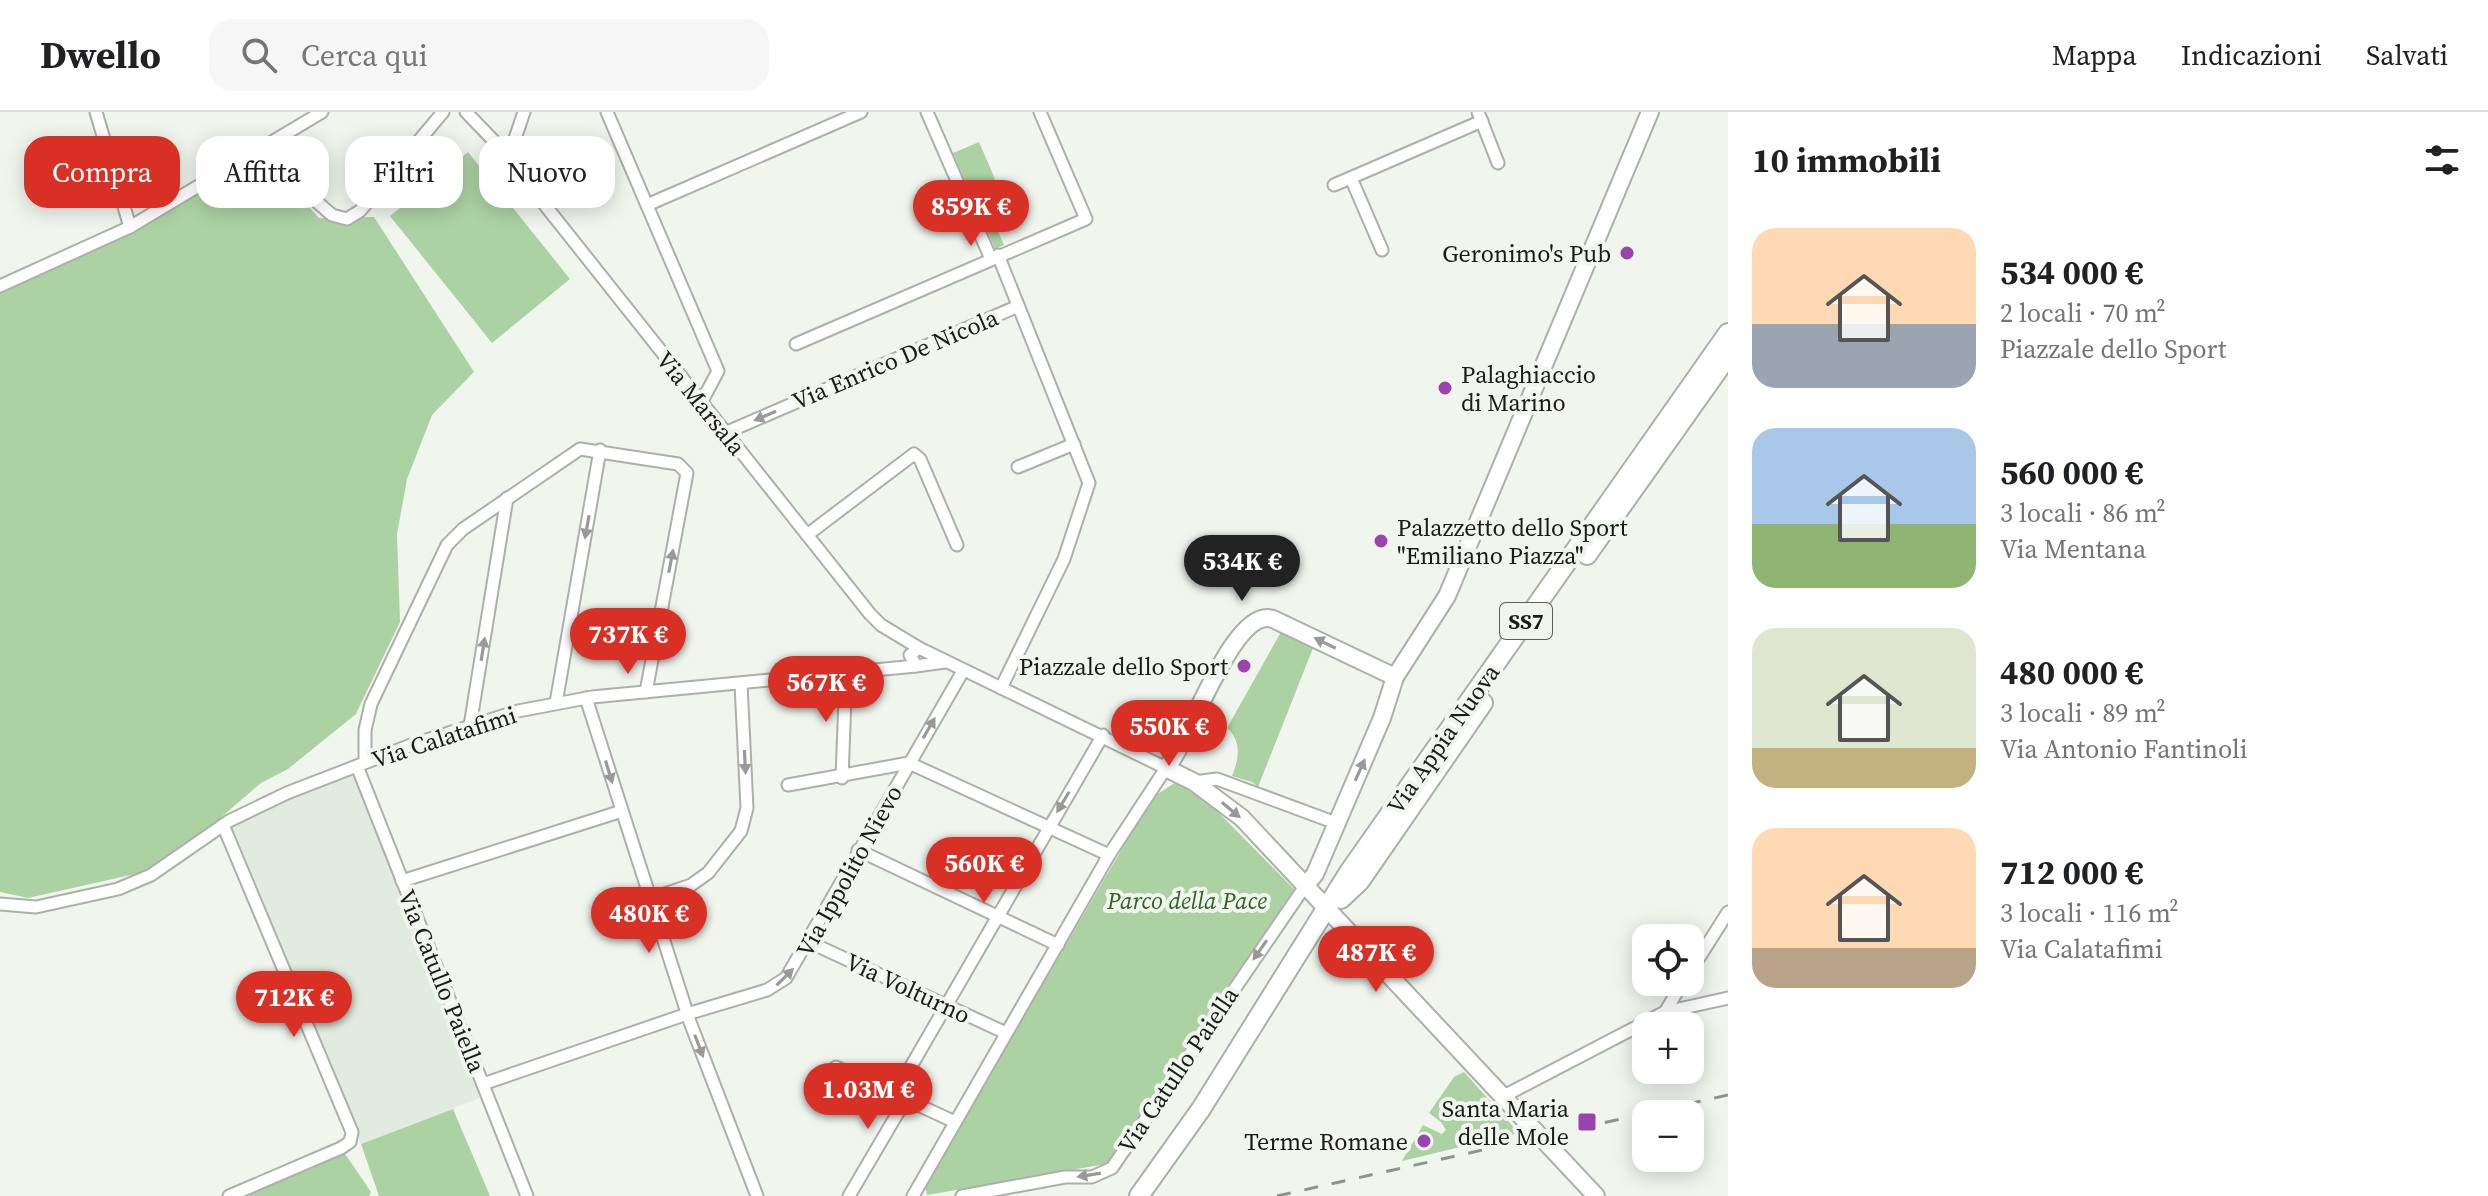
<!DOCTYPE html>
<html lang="it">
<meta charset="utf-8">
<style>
body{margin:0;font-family:"Source Serif 4",serif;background:#f6f6f6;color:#202124;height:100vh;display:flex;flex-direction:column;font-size:30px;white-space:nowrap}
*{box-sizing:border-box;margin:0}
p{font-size:26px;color:#757577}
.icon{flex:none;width:44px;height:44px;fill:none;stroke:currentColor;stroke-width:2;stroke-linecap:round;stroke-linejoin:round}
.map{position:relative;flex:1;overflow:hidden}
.panel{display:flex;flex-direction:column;background:#fff;width:760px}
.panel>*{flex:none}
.guide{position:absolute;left:24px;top:24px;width:760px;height:72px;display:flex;gap:16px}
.controls{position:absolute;left:1632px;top:812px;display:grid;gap:16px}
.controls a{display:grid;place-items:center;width:72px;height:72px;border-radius:16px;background:#fff;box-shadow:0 4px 20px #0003;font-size:40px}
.price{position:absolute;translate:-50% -68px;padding:0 18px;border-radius:28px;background:#d93025;color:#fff;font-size:26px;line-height:52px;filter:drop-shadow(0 2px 4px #0008)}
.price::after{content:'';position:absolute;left:50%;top:48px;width:24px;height:18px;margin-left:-12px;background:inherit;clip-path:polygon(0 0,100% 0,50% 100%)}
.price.active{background:#222;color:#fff}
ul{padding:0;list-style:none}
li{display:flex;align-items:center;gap:24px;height:200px;padding:0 24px}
li span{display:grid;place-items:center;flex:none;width:224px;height:160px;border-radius:24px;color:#555}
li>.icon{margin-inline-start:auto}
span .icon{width:96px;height:96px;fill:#fffc;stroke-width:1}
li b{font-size:34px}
h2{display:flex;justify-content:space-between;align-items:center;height:96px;padding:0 24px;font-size:34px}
.tag{padding:0 28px;border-radius:24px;background:#fff;box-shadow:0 4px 20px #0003;font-size:28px;line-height:72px}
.tag.active{background:#d93025;color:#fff}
header{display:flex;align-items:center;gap:48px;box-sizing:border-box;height:112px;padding:0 40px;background:#fff;border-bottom:2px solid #e0e0e0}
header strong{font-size:38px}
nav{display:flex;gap:44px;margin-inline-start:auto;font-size:28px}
.search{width:560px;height:72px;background:#f6f6f6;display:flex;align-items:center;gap:20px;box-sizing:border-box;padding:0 28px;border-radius:24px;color:#757577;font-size:30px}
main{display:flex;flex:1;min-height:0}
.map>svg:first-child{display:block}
.built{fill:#e1ebdf}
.green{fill:#acd2a3}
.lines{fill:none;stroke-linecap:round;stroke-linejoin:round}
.street-casing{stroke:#abb0aa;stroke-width:15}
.secondary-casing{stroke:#abb0aa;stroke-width:20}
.primary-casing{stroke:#abb0aa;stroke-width:22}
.street{stroke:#fff;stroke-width:11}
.secondary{stroke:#fff;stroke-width:16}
.primary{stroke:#fff;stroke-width:18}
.rail{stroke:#8f938e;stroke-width:3;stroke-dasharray:14 14;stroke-linecap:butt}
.oneway{fill:#989998}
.poi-dot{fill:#9b44b0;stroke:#f0f5ee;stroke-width:3}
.labels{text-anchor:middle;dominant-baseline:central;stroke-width:8;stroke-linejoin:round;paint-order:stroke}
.shield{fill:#f0f5ee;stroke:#5a5d5a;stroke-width:2}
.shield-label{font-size:22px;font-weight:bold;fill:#1a1c1a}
.poi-label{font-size:24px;fill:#1a1c1a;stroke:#f0f5ee;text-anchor:end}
.street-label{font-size:24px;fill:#1a1c1a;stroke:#f0f5ee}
.park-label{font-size:24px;font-style:italic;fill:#326524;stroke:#f0f5ee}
</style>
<header>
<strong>Dwello</strong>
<div class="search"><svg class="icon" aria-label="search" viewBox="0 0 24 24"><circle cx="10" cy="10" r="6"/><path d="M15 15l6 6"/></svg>Cerca qui</div>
<nav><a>Mappa</a><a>Indicazioni</a><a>Salvati</a></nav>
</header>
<main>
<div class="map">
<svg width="1728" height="1084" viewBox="0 0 1728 1084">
<rect width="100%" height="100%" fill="#f0f5ee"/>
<polygon class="built" points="354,662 482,985 361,1032 227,716 254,699"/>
<g class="green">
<polygon points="979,30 995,67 979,75 1004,133 995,137 953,41"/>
<polygon points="259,40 319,106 374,105 474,260 432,303 407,367 397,422 400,510 356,602 288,657 261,671 162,756 28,786 0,780 0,174 83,138"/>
<polygon points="468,40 570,167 492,231 390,104"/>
<path d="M 1281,520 L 1313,536 L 1258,675 L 1252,670 L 1232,664 C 1239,647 1242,629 1227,616 Z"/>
<polygon points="1176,670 1212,694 1294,777 1106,1052 927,1083 925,1074 1143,701 1156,683"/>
<polygon points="1464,960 1519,1021 1402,1049 1423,1013 1442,1022 1446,1018 1441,1010 1429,1001 1454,965"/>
<polygon points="453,997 490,1084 379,1084 361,1032"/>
<polygon points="341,1036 371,1080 369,1084 247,1084 243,1077"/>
</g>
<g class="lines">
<defs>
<g id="street">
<polyline points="96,0 130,115"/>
<polyline points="466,0 494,29 870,502 881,513 919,536"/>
<polyline points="607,0 718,259 701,291"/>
<polyline points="927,0 991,147"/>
<polyline points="1478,0 1498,51"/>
<polyline points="259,40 332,103 347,107 360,99 443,0"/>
<polyline points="508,47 524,0"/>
<polyline points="1351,66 1382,138"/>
<polyline points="1334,73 1482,9"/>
<polyline points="647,93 861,0"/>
<polyline points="998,143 1089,371 1064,447 1001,576"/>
<polyline points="0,174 130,115 322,0"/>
<polyline points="796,232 1086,107 1040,0"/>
<polyline points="725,321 1016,195"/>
<polyline points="1018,355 1074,332"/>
<polyline points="807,423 914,342 920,347 957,433"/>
<polyline points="586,586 690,910 757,1084"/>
<polyline points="556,591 600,338"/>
<polyline points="470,614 507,386"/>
<polyline points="365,650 365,618 371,592 447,433 463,417 580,337 678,352 687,361 646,580"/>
<polyline points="357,654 527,1084"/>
<polyline points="842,666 846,560"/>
<polyline points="1194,670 1217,667 1336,711"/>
<polyline points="788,673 909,651 1109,743"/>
<polyline points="223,713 352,1020 350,1030 341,1036 229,1084"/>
<polyline points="858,738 1058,833"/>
<polyline points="402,769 622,699"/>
<polyline points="649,787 691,773 708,761 741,719 747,696 741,572"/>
<polyline points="0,792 36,795 118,777 151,763 229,709 287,681 411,633 518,599 592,585 916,554"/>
<polyline points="809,830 1006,921"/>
<polyline points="1690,860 1728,800"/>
<polyline points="1665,900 1683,870"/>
<polyline points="836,955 955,1010"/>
<polyline points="483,972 687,902 767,878 786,866 963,559"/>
<polyline points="895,982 1103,623"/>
<polyline points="1502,985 1665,900 1728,886"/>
<polyline points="849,1084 906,987"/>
<polyline points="913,1084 1109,743 1166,656 919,536 910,543 916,554 945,550"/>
<polyline points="962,1084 1065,1065 1092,1065 1112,1056 1305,774"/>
</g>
<g id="secondary">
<path d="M 1395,565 L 1273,507 C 1233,493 1189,631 1166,656 L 1194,670 L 1242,706 L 1596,1084"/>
<polyline points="1305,774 1315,762 1382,606 1395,565 1447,484 1650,0"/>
</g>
<g id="primary">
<polyline points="1587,443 1728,244"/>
<polyline points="1341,787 1360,769 1483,591"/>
<polyline points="1139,1084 1201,997 1349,760 1728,221"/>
</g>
</defs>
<use href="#street" class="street-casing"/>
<use href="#secondary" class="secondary-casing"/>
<use href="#primary" class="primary-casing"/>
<use href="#street" class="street"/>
<use href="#secondary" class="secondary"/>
<use href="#primary" class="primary"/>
<polyline class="rail" points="1277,1084 1728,983"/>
</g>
<defs><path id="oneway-solid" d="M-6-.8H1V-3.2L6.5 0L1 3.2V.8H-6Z" transform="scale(2)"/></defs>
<g class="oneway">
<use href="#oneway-solid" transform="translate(765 304) rotate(157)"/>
<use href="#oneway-solid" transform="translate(587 415) rotate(100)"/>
<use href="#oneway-solid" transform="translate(671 449) rotate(-79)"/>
<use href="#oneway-solid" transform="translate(1325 531) rotate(-154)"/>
<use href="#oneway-solid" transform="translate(483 537) rotate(-81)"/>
<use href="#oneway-solid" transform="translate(929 616) rotate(-60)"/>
<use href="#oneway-solid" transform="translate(745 650) rotate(87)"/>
<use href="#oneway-solid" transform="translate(1360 658) rotate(-66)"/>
<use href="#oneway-solid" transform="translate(609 660) rotate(73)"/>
<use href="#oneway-solid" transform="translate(1063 690) rotate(121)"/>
<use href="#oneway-solid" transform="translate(1231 698) rotate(40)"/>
<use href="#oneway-solid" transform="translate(1260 838) rotate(125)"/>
<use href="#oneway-solid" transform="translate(785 865) rotate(-45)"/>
<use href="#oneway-solid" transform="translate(699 934) rotate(69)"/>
<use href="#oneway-solid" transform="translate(1089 1063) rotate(171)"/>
</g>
<g class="poi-dot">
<circle cx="1627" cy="141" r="8"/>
<circle cx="1445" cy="276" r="8"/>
<circle cx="1381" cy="429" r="8"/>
<circle cx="1244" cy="554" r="8"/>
<rect x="1577" y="1000" width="20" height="20" rx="4"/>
<circle cx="1424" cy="1029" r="8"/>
</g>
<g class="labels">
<rect class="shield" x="1500" y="491" width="52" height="36" rx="6"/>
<g class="shield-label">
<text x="1526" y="509">SS7</text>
</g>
<g class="poi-label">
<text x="1611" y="141">Geronimo's Pub</text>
<text x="1461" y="262" text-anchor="start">Palaghiaccio<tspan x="1461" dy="28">di Marino</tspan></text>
<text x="1397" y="415" text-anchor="start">Palazzetto dello Sport<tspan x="1397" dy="28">"Emiliano Piazza"</tspan></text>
<text x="1228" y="554">Piazzale dello Sport</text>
<text x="1569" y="996">Santa Maria<tspan x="1569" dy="28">delle Mole</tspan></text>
<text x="1408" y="1029">Terme Romane</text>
</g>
<g class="street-label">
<text transform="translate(895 247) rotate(-23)">Via Enrico De Nicola</text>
<text transform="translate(701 291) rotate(51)">Via Marsala</text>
<text transform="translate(444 625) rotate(-18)">Via Calatafimi</text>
<text transform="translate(1443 627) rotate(-55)">Via Appia Nuova</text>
<text transform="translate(849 759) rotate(-61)">Via Ippolito Nievo</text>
<text transform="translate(442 869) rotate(68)">Via Catullo Paiella</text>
<text transform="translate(908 876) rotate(25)">Via Volturno</text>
<text transform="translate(1178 958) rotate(-56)">Via Catullo Paiella</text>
</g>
<g class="park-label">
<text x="1187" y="788">Parco della Pace</text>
</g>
</g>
</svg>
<div class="controls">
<a><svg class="icon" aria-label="locate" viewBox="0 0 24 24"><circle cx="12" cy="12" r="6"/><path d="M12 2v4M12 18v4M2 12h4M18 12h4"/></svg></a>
<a>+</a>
<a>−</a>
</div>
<b class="price" style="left:971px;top:136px">859K €</b>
<b class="price active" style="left:1242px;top:491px">534K €</b>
<b class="price" style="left:628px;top:564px">737K €</b>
<b class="price" style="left:826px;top:612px">567K €</b>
<b class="price" style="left:1169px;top:656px">550K €</b>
<b class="price" style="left:984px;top:793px">560K €</b>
<b class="price" style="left:649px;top:843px">480K €</b>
<b class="price" style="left:1376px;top:882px">487K €</b>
<b class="price" style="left:294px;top:927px">712K €</b>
<b class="price" style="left:868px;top:1019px">1.03M €</b>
<div class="guide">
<a class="tag active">Compra</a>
<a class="tag">Affitta</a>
<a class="tag">Filtri</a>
<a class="tag">Nuovo</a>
</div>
</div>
<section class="panel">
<h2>10 immobili<svg class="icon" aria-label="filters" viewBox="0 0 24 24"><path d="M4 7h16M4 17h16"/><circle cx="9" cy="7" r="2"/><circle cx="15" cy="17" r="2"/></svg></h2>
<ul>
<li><span style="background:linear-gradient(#ffd9b3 60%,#9aa5b1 0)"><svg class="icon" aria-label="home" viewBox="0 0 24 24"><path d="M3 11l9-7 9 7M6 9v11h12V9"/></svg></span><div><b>534 000 €</b><p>2 locali · 70 m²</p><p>Piazzale dello Sport</p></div></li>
<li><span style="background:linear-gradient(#a9c7e8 60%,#8fb573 0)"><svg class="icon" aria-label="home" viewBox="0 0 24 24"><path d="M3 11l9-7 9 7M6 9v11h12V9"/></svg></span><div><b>560 000 €</b><p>3 locali · 86 m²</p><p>Via Mentana</p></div></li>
<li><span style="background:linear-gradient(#dfe7d0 75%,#c2b280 0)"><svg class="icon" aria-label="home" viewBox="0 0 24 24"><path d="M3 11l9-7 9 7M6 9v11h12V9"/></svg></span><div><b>480 000 €</b><p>3 locali · 89 m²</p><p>Via Antonio Fantinoli</p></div></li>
<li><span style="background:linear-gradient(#ffd9b3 75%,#b9a48a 0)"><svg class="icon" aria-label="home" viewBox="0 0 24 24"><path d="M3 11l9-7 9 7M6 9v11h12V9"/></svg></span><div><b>712 000 €</b><p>3 locali · 116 m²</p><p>Via Calatafimi</p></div></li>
</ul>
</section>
</main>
